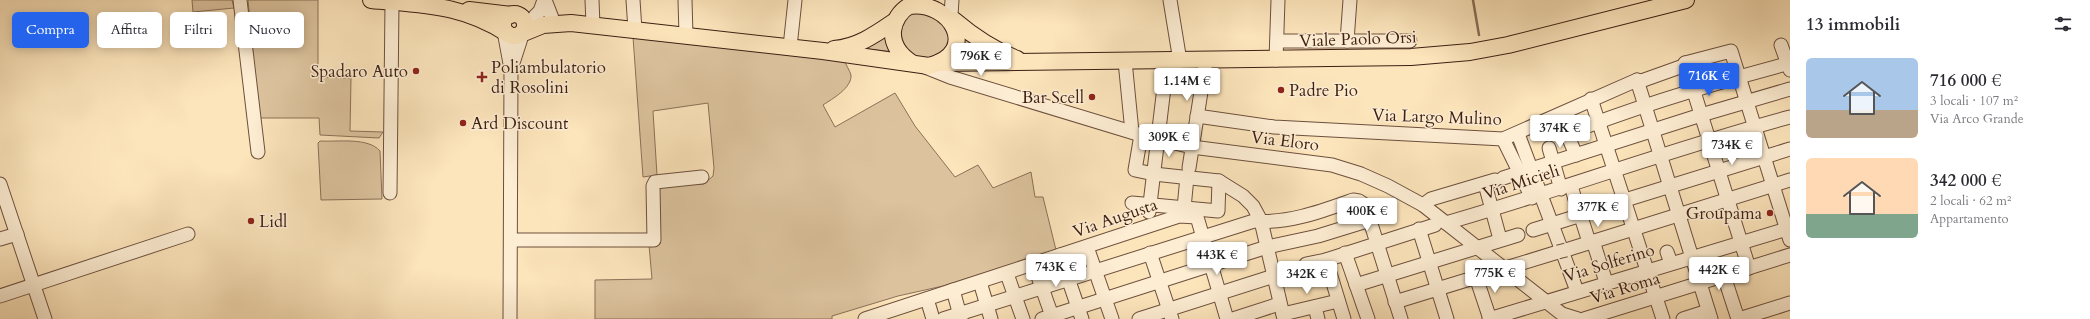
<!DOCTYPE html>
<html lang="it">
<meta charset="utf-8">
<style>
body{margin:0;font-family:Cardo,serif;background:#f7f7f7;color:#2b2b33;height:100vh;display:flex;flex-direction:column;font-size:15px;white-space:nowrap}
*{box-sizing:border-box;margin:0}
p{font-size:13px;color:#7c7c81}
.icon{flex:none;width:22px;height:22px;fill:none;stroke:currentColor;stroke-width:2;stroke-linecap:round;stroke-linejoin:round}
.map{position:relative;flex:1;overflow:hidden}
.sheet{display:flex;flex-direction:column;background:#fff;width:300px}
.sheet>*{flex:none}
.guide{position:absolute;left:12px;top:12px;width:380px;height:36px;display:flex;gap:8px}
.price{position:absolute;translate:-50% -34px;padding:0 9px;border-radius:4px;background:#fff;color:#222;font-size:13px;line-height:26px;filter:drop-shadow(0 1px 2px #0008)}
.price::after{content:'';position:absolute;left:50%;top:24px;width:12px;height:9px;margin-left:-6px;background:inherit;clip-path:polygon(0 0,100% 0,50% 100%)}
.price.on{background:#2563eb;color:#fff}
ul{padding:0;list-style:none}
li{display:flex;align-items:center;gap:12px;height:100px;padding:0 16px}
li span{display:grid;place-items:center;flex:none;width:112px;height:80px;border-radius:6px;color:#555}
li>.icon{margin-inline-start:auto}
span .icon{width:48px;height:48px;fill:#fffc;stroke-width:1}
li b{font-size:17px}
h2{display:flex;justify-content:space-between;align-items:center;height:48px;padding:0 16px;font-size:17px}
.chip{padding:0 14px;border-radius:6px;background:#fff;box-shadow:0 2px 10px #0003;font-size:14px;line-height:36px}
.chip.on{background:#2563eb;color:#fff}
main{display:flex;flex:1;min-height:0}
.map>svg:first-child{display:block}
.green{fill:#dcc39e;stroke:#8c7158}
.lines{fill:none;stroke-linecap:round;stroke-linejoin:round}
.stream{stroke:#896d56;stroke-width:2.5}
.minor-casing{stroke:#6d503d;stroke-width:15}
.major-casing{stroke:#3d1f13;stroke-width:18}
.minor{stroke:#fdedd3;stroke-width:13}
.major{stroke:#fce4bb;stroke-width:16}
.minor-bridge-casing{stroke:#6d503d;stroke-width:15;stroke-linecap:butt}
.minor-bridge{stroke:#fdedd3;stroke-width:13}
.poi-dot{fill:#8f2418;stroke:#fdedd3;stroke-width:1.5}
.labels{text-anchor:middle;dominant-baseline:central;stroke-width:3;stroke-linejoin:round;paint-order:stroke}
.street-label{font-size:17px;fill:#3d1f13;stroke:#fdedd3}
.poi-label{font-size:17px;fill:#3d1f13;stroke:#fdedd3;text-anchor:start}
</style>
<main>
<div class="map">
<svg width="1790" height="319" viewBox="0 0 1790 319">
<rect width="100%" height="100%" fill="#fce4bb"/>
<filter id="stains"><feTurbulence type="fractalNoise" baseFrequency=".005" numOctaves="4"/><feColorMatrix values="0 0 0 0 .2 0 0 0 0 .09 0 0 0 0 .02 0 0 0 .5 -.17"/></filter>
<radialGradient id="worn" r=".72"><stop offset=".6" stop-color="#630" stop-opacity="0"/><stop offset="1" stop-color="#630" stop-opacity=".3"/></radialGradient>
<g class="green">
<polygon points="192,0 232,0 234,8 193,12"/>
<polygon points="318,0 318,77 351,78 350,131 383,132 379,138 320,135 319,118 259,118 248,0"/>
<path d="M 921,8 L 951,30 L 947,47 C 943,51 937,57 932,58 C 916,61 902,50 900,35 C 900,29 904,22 906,17 Z"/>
<polygon points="886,34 895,52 858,48"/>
<polygon points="961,34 993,55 958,56"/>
<path d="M 633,37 L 844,60 C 846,65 850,71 851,75 C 852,88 832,99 823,105 L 835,127 L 895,93 L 915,126 L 955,177 L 978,165 L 993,188 L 1031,172 L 1035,197 L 1043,197 L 1056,250 L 943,286 L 898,296 L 832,316 L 832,319 L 595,319 L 595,280 L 652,279 L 649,245 L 660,244 L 658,186 L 704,184 L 713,176 L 714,168 L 708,103 L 653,111 L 657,175 L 643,177 Z"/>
<path d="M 320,141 C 338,142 368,137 380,151 L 382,199 L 321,200 L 318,143 Z"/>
</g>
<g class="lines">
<polyline class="stream" points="1473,0 1479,35"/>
<defs>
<g id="minor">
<polyline points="240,0 258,152"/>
<polyline points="545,0 552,18"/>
<polyline points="592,0 593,25"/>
<polyline points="633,0 635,30"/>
<polyline points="685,0 686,35"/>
<polyline points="1170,0 1180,61"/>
<polyline points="951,15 952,0"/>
<polyline points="535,16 540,11 544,0"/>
<polyline points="503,26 511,69 510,319"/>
<polyline points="1277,41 1410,41"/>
<polyline points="1347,41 1350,0"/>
<polyline points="1781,45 1790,70"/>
<polyline points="790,47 795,0"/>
<polyline points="1276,60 1278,0"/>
<polyline points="1125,61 1132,132"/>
<polyline points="513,63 524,29"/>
<polyline points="1685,63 1749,268"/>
<polyline points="920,65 950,77 1141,135 1192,147 1332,165 1361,174 1388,186 1423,205 1562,314 1578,319"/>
<polyline points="1637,80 1711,319"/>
<polyline points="1591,99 1663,319"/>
<polyline points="1197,116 1274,127 1503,139 1637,80 1641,81 1683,66 1685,63 1731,51 1790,240"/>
<polyline points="1518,134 1577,291"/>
<polyline points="1141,135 1135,170 1154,174 1219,181 1243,196 1253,206 1261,221 1284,319"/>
<polyline points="1503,139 1532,198"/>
<polyline points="1549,148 1561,189"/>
<path d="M 1576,155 L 1567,134 C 1639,105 1715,83 1790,63"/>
<polyline points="1189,168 1206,60"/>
<polyline points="1503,178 1701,115 1790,89"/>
<polyline points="0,184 45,319"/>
<polyline points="1485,184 1500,239"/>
<polyline points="1572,189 1579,213"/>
<polyline points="390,193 392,2"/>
<polyline points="1132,203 1218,211 1219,181"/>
<polyline points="1423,205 1431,199 1495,180"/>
<polyline points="1184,208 1187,177"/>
<polyline points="1149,212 1166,71"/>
<polyline points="1580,214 1790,149"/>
<polyline points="1582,220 1589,242"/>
<path d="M 1446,223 C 1561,190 1674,148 1790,117"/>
<polyline points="1419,229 1447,319"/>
<polyline points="1533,230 1578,216"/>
<polyline points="0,239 17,234"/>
<polyline points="511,240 654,240 653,186 655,182 702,177"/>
<polyline points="1593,241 1606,282"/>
<polyline points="1087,247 1112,319"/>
<polyline points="1566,250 1790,180"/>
<polyline points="1667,252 1671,263"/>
<polyline points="1150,253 1172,319"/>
<polyline points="1345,253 1368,319"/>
<polyline points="1060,255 1082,319"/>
<polyline points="1326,260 1344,319"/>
<polyline points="1306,264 1326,260 1435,225"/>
<polyline points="1034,265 1053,319"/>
<polyline points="1007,274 1023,319"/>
<polyline points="1724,276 1738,319"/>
<polyline points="1476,277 1490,319"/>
<polyline points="980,282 991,319"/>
<polyline points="1356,285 1518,235"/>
<polyline points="953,290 961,319"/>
<polyline points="0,296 188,234"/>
<polyline points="927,299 933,319"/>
<polyline points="1395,302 1558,252"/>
<polyline points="1315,307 1318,319"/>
<polyline points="1283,314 1338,301"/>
<polyline points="865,319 1179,216 1197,217 1227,319"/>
<path d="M 943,319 L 1254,221 C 1288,224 1322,211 1353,200 L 1359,201 L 1365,205 L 1401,319"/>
<polyline points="1042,319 1267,247 1318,236 1370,220"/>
<polyline points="1139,319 1274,276"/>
<polyline points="1233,319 1279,304"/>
<polyline points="1489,319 1787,229"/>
<polyline points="1584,319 1790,255"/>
<polyline points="1683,319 1708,311"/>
<polyline points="1739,319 1790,303"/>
</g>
<g id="major">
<path d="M 371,0 C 423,5 462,4 508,34"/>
<polyline points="469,10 511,15"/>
<circle cx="514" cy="25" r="11"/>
<path d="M 954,20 C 974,37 994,50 1017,59"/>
<path d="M 521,34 L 543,25 L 571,23 L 823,51 L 929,66 C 981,52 951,0 909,6 C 900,11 894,21 893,31 C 892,45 901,56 912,63"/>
<path d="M 834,49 C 858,47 876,34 895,21"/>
<polyline points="938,63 1411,57 1470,52 1508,45 1686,0"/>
</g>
</defs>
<use href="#minor" class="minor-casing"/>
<use href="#major" class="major-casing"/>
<use href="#minor" class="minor"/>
<use href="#major" class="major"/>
<defs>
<polyline id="minor-bridge" points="1558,252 1566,250"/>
</defs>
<use href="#minor-bridge" class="minor-bridge-casing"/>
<use href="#minor-bridge" class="minor-bridge"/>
</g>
<g class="poi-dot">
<circle cx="416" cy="71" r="4"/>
<path d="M480 71h4v4h4v4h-4v4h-4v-4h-4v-4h4z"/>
<circle cx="1281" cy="90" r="4"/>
<circle cx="1092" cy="97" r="4"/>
<circle cx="463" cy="123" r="4"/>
<circle cx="1770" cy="213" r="4"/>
<circle cx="251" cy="221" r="4"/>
</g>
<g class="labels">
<g class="street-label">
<text transform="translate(1358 39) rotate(-2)">Viale Paolo Orsi</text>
<text transform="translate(1437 117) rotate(2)">Via Largo Mulino</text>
<text transform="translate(1285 141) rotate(7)">Via Eloro</text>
<text transform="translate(1521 182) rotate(-18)">Via Micieli</text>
<text transform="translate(1115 218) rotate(-19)">Via Augusta</text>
<text transform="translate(1609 263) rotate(-17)">Via Solferino</text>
<text transform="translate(1625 288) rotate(-17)">Via Roma</text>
</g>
<g class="poi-label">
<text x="491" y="67">Poliambulatorio<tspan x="491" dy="20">di Rosolini</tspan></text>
<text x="408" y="71" text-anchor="end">Spadaro Auto</text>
<text x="1289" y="90">Padre Pio</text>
<text x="1084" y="97" text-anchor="end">Bar Scell</text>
<text x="471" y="123">Ard Discount</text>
<text x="1762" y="213" text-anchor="end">Groupama</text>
<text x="259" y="221">Lidl</text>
</g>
</g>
<rect width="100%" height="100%" filter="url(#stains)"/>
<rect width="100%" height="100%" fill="url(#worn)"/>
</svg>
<b class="price" style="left:981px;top:77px">796K €</b>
<b class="price on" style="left:1709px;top:97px">716K €</b>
<b class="price" style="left:1187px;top:102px">1.14M €</b>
<b class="price" style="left:1560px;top:149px">374K €</b>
<b class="price" style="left:1169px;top:158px">309K €</b>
<b class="price" style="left:1732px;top:166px">734K €</b>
<b class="price" style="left:1598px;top:228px">377K €</b>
<b class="price" style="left:1367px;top:232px">400K €</b>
<b class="price" style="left:1217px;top:276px">443K €</b>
<b class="price" style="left:1056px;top:288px">743K €</b>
<b class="price" style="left:1719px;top:291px">442K €</b>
<b class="price" style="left:1495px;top:294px">775K €</b>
<b class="price" style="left:1307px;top:295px">342K €</b>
<div class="guide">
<a class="chip on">Compra</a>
<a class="chip">Affitta</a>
<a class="chip">Filtri</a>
<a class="chip">Nuovo</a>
</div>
</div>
<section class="sheet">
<h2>13 immobili<svg class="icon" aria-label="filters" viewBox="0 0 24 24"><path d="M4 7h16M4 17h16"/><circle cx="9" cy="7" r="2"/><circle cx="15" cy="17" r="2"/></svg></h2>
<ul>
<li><span style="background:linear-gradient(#a9c7e8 65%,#b9a48a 0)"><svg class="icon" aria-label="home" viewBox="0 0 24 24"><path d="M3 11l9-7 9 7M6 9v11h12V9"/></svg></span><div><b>716 000 €</b><p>3 locali · 107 m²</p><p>Via Arco Grande</p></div></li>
<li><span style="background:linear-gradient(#ffd9b3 70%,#7fa58c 0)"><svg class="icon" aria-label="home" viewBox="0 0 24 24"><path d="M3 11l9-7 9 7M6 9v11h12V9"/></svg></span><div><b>342 000 €</b><p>2 locali · 62 m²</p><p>Appartamento</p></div></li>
</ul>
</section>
</main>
